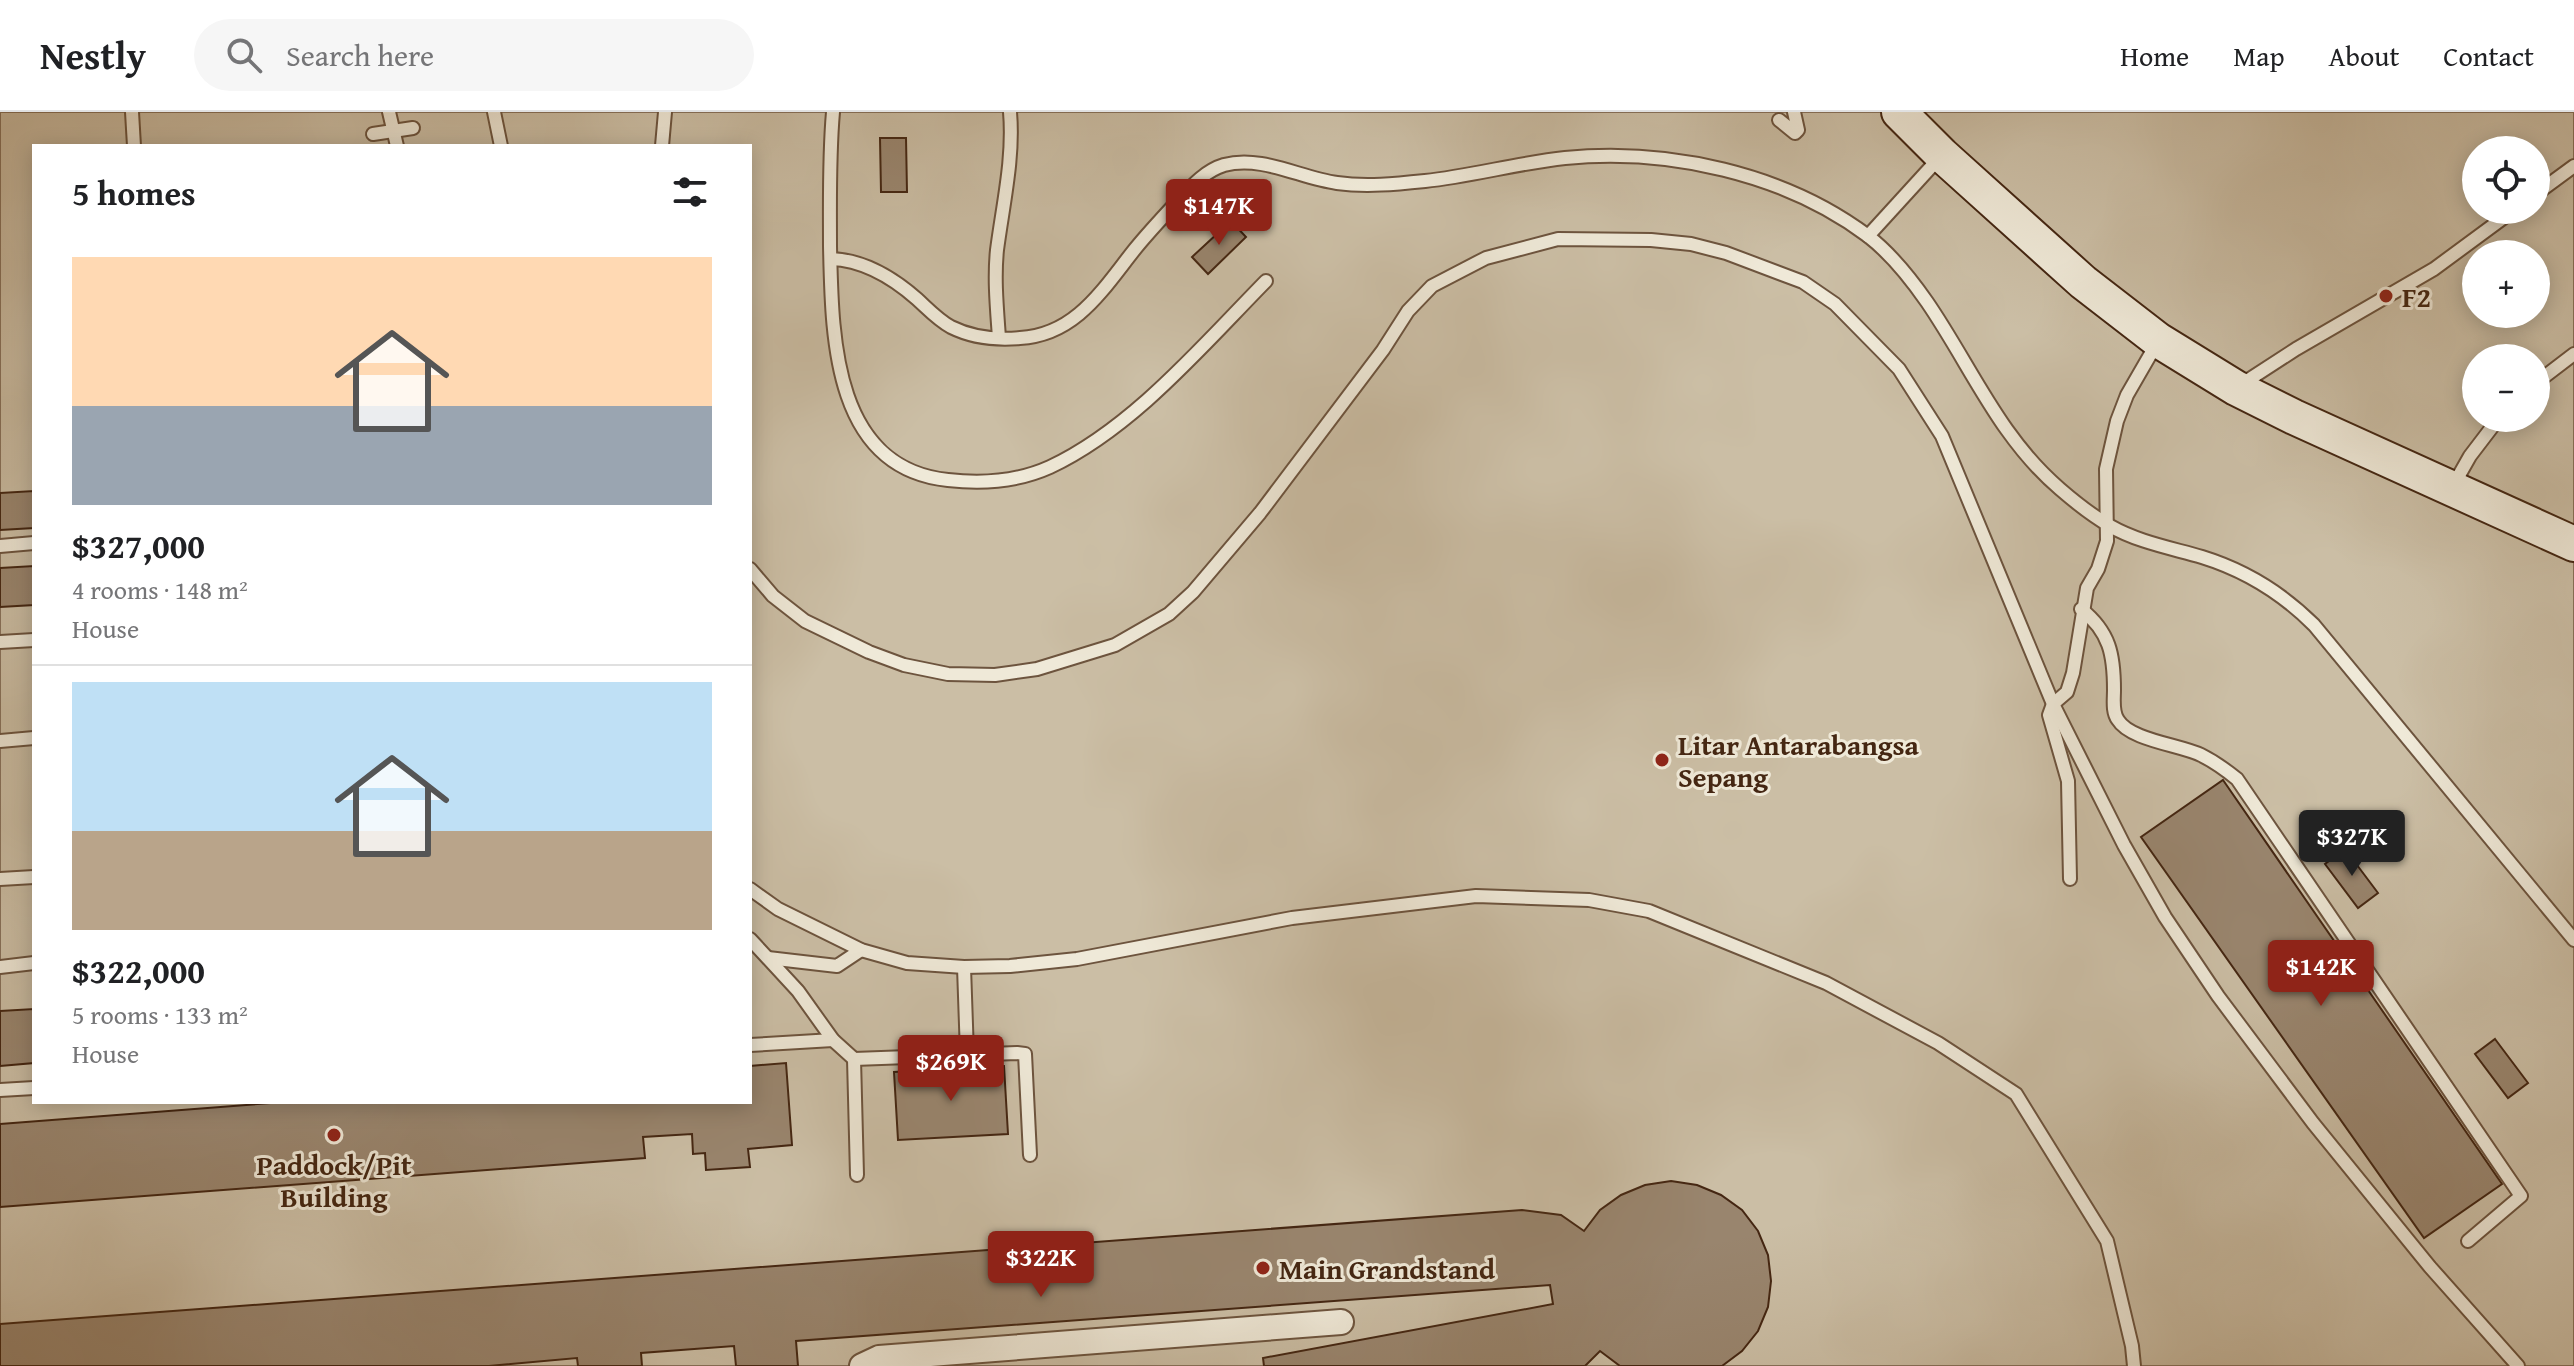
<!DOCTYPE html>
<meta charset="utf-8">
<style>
body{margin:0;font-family:"Gentium Book Plus",serif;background:#f6f6f6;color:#202124;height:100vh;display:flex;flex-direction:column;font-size:30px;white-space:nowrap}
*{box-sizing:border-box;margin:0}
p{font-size:26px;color:#757577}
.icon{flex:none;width:44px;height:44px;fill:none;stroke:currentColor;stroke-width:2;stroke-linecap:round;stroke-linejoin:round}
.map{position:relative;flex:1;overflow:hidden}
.side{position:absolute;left:32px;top:32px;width:720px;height:960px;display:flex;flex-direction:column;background:#fff;border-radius:0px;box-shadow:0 4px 20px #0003}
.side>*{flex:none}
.controls{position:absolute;left:2462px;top:24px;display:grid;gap:16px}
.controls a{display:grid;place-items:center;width:88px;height:88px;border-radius:50%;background:#fff;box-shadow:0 4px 20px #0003;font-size:40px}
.price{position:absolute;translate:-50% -68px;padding:0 18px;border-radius:8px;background:#8f2418;color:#fff;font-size:26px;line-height:52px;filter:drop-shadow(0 2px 4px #0008)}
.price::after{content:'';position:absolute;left:50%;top:48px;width:24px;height:18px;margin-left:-12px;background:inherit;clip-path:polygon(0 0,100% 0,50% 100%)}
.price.current{background:#222;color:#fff}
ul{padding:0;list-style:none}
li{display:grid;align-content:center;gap:16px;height:424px;padding:0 40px}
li+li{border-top:2px solid #e0e0e0}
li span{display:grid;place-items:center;height:248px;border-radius:0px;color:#555}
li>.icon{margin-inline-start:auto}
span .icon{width:144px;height:144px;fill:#fffc;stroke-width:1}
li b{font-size:34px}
h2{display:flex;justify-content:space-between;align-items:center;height:96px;padding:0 40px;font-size:34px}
header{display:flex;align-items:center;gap:48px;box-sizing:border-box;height:112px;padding:0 40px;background:#fff;border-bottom:2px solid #e0e0e0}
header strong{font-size:38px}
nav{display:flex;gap:44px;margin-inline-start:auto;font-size:28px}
.search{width:560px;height:72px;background:#f6f6f6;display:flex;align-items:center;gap:20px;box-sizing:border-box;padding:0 28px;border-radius:44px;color:#757577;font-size:30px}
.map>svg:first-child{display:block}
.green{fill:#cbbea5;stroke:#88725c;stroke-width:2;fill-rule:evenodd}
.building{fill:#99856e;stroke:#442612;stroke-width:2}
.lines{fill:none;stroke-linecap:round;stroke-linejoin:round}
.lane-casing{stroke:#6d543e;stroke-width:16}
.street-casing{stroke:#6d543e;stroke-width:28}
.secondary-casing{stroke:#442612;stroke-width:38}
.lane{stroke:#efe9d8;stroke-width:12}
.street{stroke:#efe9d8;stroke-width:24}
.secondary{stroke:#efe9d8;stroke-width:34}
.poi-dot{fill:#8f2418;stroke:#efe9d8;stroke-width:3}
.labels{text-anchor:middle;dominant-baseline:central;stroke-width:6;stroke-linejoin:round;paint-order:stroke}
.poi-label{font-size:28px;font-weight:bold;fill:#442612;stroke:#efe9d8;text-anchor:start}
</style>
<header>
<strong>Nestly</strong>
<div class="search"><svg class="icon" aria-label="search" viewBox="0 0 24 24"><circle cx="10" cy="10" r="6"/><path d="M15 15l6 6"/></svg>Search here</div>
<nav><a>Home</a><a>Map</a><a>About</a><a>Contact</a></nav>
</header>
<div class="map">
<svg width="2574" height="1254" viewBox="0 0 2574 1254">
<rect width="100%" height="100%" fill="#e7ddc3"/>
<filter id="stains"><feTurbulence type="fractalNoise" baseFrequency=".0025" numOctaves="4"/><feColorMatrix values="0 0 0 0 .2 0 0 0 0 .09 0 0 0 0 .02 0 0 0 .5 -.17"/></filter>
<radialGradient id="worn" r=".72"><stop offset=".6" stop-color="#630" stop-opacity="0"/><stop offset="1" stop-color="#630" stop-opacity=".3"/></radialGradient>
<path class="green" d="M 0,0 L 2574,0 L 2574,1254 L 0,1254 ZM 34,34 L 750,34 L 750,990 L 34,990 ZM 2476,38 L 2536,38 L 2536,98 L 2476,98 ZM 2476,142 L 2536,142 L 2536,202 L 2476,202 ZM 2476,246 L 2536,246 L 2536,306 L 2476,306 Z"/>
<g class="building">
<polygon points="880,26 906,26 907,80 881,80"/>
<polygon points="1231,109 1246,125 1208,162 1192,145"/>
<polygon points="34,379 34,416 0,418 0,381"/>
<polygon points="34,454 34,493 0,495 0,456"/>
<polygon points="2223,668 2502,1072 2424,1126 2141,725"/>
<polygon points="2345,737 2378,781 2358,796 2325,752"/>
<polygon points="34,897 34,951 0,954 0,899"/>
<polygon points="2495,927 2528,971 2508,986 2475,942"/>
<polygon points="786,951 792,1033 748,1037 750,1055 706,1058 705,1041 693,1042 692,1022 643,1025 645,1046 0,1095 0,1012 284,990 750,990 750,954"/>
<polygon points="1004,954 1008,1022 898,1028 894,960"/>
<polygon points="1671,1069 1697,1073 1721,1083 1742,1098 1758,1119 1768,1143 1771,1169 1768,1195 1758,1219 1742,1239 1722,1254 1620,1254 1600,1239 1585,1254 1264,1254 1263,1246 1553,1192 1550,1173 796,1229 798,1254 736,1254 734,1234 641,1241 642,1254 578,1254 577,1246 489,1254 0,1254 0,1212 1522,1098 1561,1103 1584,1119 1600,1098 1621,1083 1645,1073"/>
</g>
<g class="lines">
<defs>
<g id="lane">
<polyline points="132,0 134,34"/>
<polyline points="389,0 397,34"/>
<polyline points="494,0 501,34"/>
<path d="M 833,0 C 829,45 830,89 830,134 C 832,223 832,356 948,368 C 982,372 1019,369 1050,355 C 1133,316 1202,234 1266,169"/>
<polyline points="1779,8 1795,21 1798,18 1794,0"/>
<polyline points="373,22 413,16"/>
<polyline points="662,34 665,0"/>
<polyline points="2536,82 2574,54"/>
<polyline points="1868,124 1941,44"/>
<path d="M 831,147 C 864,148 892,165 917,187 C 928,197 938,208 951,215 C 973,226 997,228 1020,226 C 1076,223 1103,177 1135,137 C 1148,121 1162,106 1176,91 C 1190,76 1204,59 1224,53 C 1262,43 1300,66 1337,71 C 1366,75 1396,72 1425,69 C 1472,64 1518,51 1565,46 C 1668,36 1784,61 1868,124 C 1890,141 1911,167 1927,190 C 1971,254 1999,325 2060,377 C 2075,390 2093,404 2110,414 C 2138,430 2171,436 2202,445 C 2244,458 2283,482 2314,513 L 2574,828"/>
<path d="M 999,226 C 997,197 994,167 997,138 C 1003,92 1014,46 1010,0"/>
<polyline points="2536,271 2574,242"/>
<polyline points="2239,274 2296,237 2434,157 2514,98"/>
<polyline points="2453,374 2470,344 2499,306"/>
<polyline points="0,434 34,431"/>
<polyline points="750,457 773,484 805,509 869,540 904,553 948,562 995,563 1037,557 1115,533 1169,502 1193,480 1260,401 1383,238 1408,199 1432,174 1486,146 1558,127 1651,128 1691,132 1726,141 1803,170 1835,192 1899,257 1942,324 2053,592 2124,733 2165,805 2218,884 2313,1011 2430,1155 2518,1254"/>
<path d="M 2081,497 C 2110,520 2114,543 2114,578 C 2114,588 2112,600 2118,608 C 2130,628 2180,633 2201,643 C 2215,650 2226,658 2237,667 L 2521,1084 L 2468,1129"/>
<polyline points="0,530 34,528"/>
<polyline points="0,629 34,626"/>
<polyline points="0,767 34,765"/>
<polyline points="2070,767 2068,669 2049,603 2053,592 2067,580 2073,561 2087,476 2098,457 2107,429 2106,357 2117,309 2127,283 2157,231"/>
<polyline points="750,777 778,797 861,838 907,851 964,855 1010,854 1077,847 1292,806 1476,784 1589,788 1649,799 1826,871 1938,931 2016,982 2107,1129 2132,1234 2134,1254"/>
<polyline points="750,827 798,879 833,928 854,947 1017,941 1025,942 1030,1043"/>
<polyline points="768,846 837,854 861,838"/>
<polyline points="0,855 34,851"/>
<polyline points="964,855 967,942"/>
<polyline points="750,933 833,928"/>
<polyline points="854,947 857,1063"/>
<polyline points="0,978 34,976"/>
</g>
<polyline id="street" points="862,1254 879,1246 1341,1210"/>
<polyline id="secondary" points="1899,0 1942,43 2083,170 2158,228 2236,276 2294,305 2574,432"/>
</defs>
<use href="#lane" class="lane-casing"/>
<use href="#street" class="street-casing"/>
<use href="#secondary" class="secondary-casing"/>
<use href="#lane" class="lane"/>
<use href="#street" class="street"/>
<use href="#secondary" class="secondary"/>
</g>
<g class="poi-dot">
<circle cx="2386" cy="184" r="8"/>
<circle cx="1662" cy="648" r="8"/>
<circle cx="334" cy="1023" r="8"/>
<circle cx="1263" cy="1156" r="8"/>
</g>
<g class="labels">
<g class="poi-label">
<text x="2402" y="184">F2</text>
<text x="1678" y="632">Litar Antarabangsa<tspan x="1678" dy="32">Sepang</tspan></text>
<text x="334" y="1052" text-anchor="middle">Paddock/Pit<tspan x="334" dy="32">Building</tspan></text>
<text x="1279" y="1156">Main Grandstand</text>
</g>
</g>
<rect width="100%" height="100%" filter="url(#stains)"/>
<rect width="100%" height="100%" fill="url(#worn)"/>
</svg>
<div class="controls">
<a><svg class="icon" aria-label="locate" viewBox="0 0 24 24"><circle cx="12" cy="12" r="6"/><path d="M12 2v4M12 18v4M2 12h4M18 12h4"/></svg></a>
<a>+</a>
<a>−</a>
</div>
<b class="price" style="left:1219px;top:135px">$147K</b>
<b class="price current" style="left:2352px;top:766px">$327K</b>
<b class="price" style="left:2321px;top:896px">$142K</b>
<b class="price" style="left:951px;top:991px">$269K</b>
<b class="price" style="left:1041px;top:1187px">$322K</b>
<section class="side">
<h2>5 homes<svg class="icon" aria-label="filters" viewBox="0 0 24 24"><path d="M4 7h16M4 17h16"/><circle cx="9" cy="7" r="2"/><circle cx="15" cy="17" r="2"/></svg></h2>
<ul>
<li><span style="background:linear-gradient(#ffd9b3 60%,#9aa5b1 0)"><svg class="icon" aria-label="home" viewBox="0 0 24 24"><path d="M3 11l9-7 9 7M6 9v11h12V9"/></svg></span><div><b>$327,000</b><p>4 rooms · 148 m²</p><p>House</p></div></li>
<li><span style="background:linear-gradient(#bfe0f5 60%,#b9a48a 0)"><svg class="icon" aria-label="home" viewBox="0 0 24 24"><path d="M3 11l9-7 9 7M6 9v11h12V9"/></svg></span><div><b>$322,000</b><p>5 rooms · 133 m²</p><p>House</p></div></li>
</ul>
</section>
</div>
